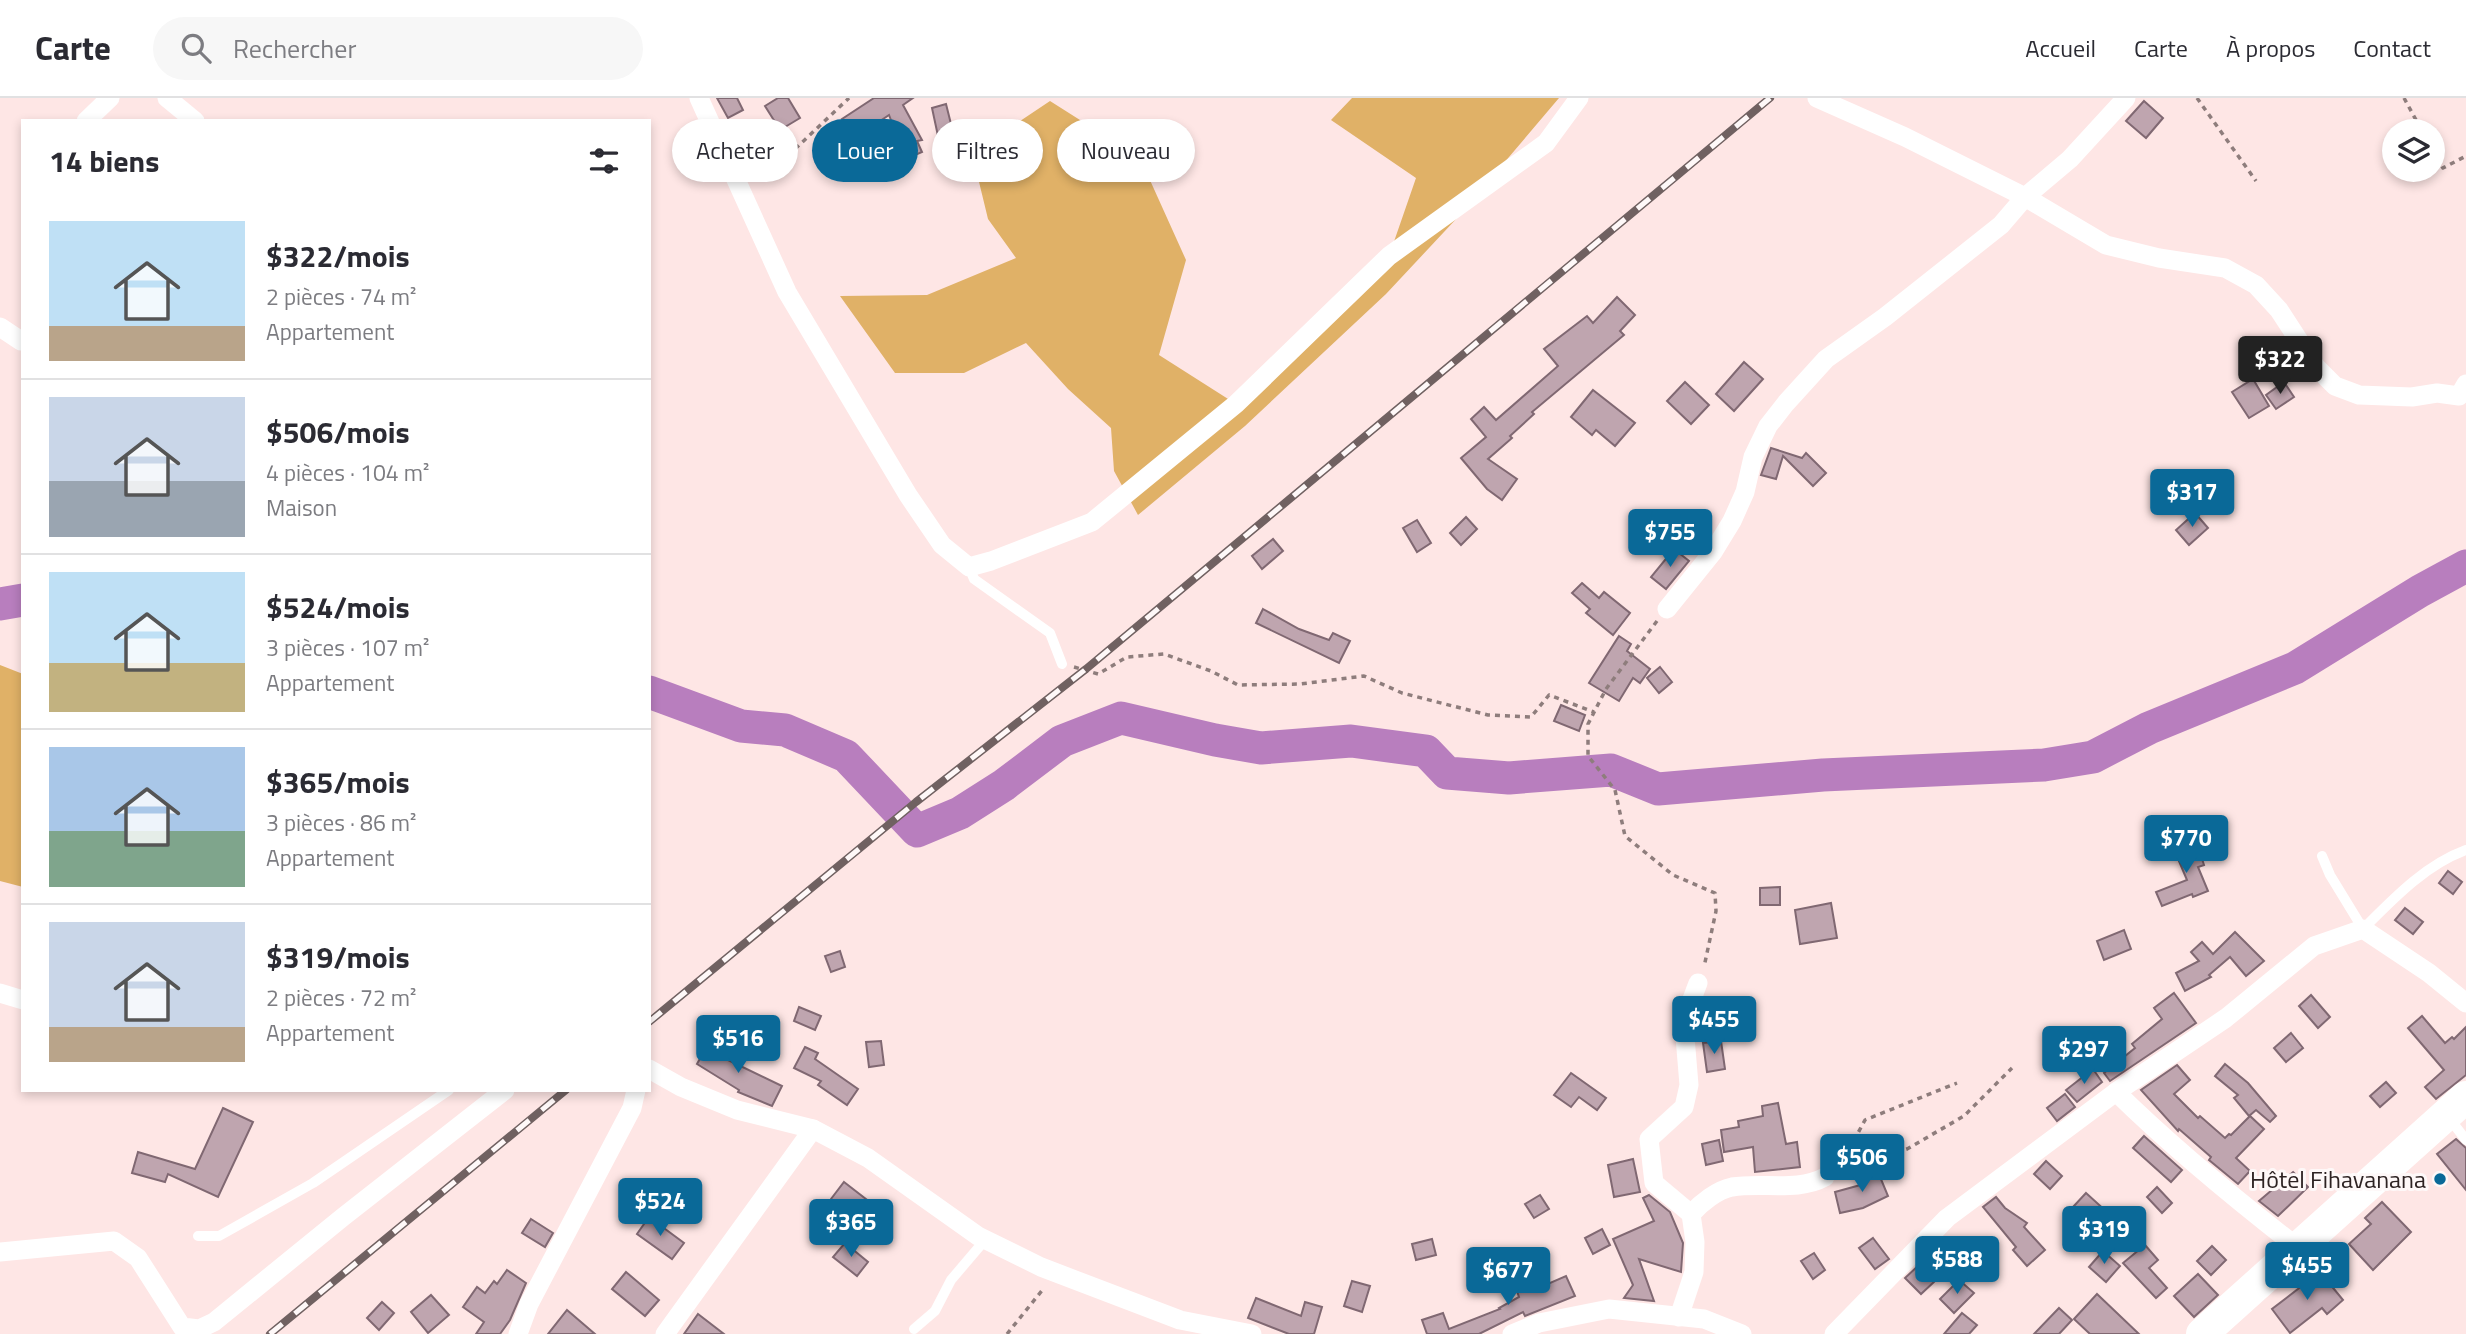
<!DOCTYPE html>
<html lang="fr">
<meta charset="utf-8">
<style>
body{margin:0;font-family:"Titillium Web",sans-serif;background:#f7f7f7;color:#2b2b33;height:100vh;display:flex;flex-direction:column;font-size:26px;white-space:nowrap}
*{box-sizing:border-box;margin:0}
p{font-size:23px;color:#7c7c81}
.icon{flex:none;width:38px;height:38px;fill:none;stroke:currentColor;stroke-width:2;stroke-linecap:round;stroke-linejoin:round}
.map{position:relative;flex:1;overflow:hidden}
.side{position:absolute;left:21px;top:21px;width:630px;height:973px;display:flex;flex-direction:column;background:#fff;border-radius:0px;box-shadow:0 4px 10px #0003}
.side>*{flex:none}
.hud{position:absolute;left:672px;top:21px;width:665px;height:63px;display:flex;gap:14px}
.fabs{position:absolute;left:2382px;top:21px;display:grid;gap:14px}
.fabs a{display:grid;place-items:center;width:63px;height:63px;border-radius:50%;background:#fff;box-shadow:0 4px 10px #0003;font-size:35px}
.price{position:absolute;translate:-50% -60px;padding:0 16px;border-radius:7px;background:#0a6998;color:#fff;font-size:23px;line-height:46px;filter:drop-shadow(0 2px 4px #0008)}
.price::after{content:'';position:absolute;left:50%;top:42px;width:21px;height:16px;margin-left:-10px;background:inherit;clip-path:polygon(0 0,100% 0,50% 100%)}
.price.current{background:#222;color:#fff}
ul{padding:0;list-style:none}
li{display:flex;align-items:center;gap:21px;height:175px;padding:0 28px}
li+li{border-top:2px solid #e1e1e2}
li span{display:grid;place-items:center;flex:none;width:196px;height:140px;border-radius:0px;color:#555}
li>.icon{margin-inline-start:auto}
span .icon{width:84px;height:84px;fill:#fffc;stroke-width:1}
li b{font-size:30px}
h2{display:flex;justify-content:space-between;align-items:center;height:84px;padding:0 28px;font-size:30px}
.chip{padding:0 24px;border-radius:32px;background:#fff;box-shadow:0 4px 10px #0003;font-size:24px;line-height:63px}
.chip.current{background:#0a6998;color:#fff}
header{display:flex;align-items:center;gap:42px;box-sizing:border-box;height:98px;padding:0 35px;background:#fff;border-bottom:2px solid #e1e1e2}
header strong{font-size:33px}
nav{display:flex;gap:38px;margin-inline-start:auto;font-size:24px}
.search{width:490px;height:63px;background:#f7f7f7;display:flex;align-items:center;gap:18px;box-sizing:border-box;padding:0 24px;border-radius:38px;color:#7c7c81;font-size:26px}
.map>svg:first-child{display:block}
.green{fill:#e0b167}
.lines{fill:none;stroke-linecap:round;stroke-linejoin:round}
.river{stroke:#b87ebe;stroke-width:33}
.building{fill:#bfa5af;stroke:#806872;stroke-width:2}
.path{stroke:#8e7d7c;stroke-width:3.5;stroke-dasharray:5 5;stroke-linecap:butt}
.service{stroke:#fff;stroke-width:10}
.minor{stroke:#fff;stroke-width:19}
.primary{stroke:#fff;stroke-width:32}
.rail-casing{stroke:#706161;stroke-width:8}
.rail{stroke:#fef8f8;stroke-width:5;stroke-dasharray:16;stroke-linecap:butt}
.poi-dot{fill:#0a6998;stroke:#fef8f8;stroke-width:2.5}
.labels{text-anchor:middle;dominant-baseline:central;stroke-width:6;stroke-linejoin:round;paint-order:stroke}
.poi-label{font-size:24px;fill:#2d2222;stroke:#fef8f8;text-anchor:end}
</style>
<header>
<strong>Carte</strong>
<div class="search"><svg class="icon" aria-label="search" viewBox="0 0 24 24"><circle cx="10" cy="10" r="6"/><path d="M15 15l6 6"/></svg>Rechercher</div>
<nav><a>Accueil</a><a>Carte</a><a>À propos</a><a>Contact</a></nav>
</header>
<div class="map">
<svg width="2466" height="1236" viewBox="0 0 2466 1236">
<rect width="100%" height="100%" fill="#fee6e5"/>
<g class="green">
<polygon points="1352,0 1559,0 1458,119 1386,196 1245,328 1138,417 1114,373 1111,330 1068,291 1026,245 964,275 895,275 840,198 927,197 1016,160 988,121 972,55 1050,3 1140,60 1186,162 1159,257 1236,306 1389,158 1416,80 1331,22"/>
<polygon points="0,567 23,576 23,789 0,783"/>
</g>
<g class="lines">
<g class="river">
<polyline points="0,506 23,502"/>
<polyline points="649,594 741,628 785,632 846,658 917,733 960,715 1004,687 1062,643 1121,620 1215,642 1261,650 1351,643 1426,653 1447,675 1509,680 1611,672 1658,691 1823,677 2044,667 2093,659 2149,630 2295,570 2420,493 2466,468"/>
</g>
</g>
<g class="building">
<polygon points="717,0 737,0 743,12 728,20"/>
<polygon points="778,0 788,0 800,20 780,32 765,8"/>
<polygon points="874,0 913,0 903,7 922,42 917,43 922,54 906,61 889,17 855,40 842,21"/>
<polygon points="2144,3 2163,20 2146,40 2126,23"/>
<polygon points="946,6 953,34 938,38 932,10"/>
<polygon points="1617,199 1635,217 1620,233 1624,237 1532,314 1534,316 1510,338 1512,340 1488,361 1517,381 1502,402 1487,391 1461,360 1486,339 1471,321 1484,309 1496,322 1558,268 1544,251 1587,218 1593,225"/>
<polygon points="1744,264 1763,281 1734,313 1716,296"/>
<polygon points="2253,281 2269,308 2249,320 2232,294"/>
<polygon points="1685,284 1709,307 1691,326 1667,303"/>
<polygon points="2284,284 2294,299 2276,311 2266,297"/>
<polygon points="1593,292 1635,325 1615,348 1596,332 1592,337 1571,319"/>
<polygon points="1771,350 1802,360 1806,355 1826,375 1813,388 1783,358 1776,381 1761,377"/>
<polygon points="2195,415 2208,430 2189,447 2176,432"/>
<polygon points="1466,419 1477,431 1461,447 1450,435"/>
<polygon points="1417,422 1431,445 1417,454 1403,430"/>
<polygon points="1273,441 1283,453 1262,471 1252,458"/>
<polygon points="1674,451 1689,463 1666,491 1651,479"/>
<polygon points="1582,485 1599,500 1604,494 1630,515 1613,537 1586,515 1590,511 1572,495"/>
<polygon points="1263,511 1299,531 1329,542 1333,535 1350,543 1339,565 1256,525"/>
<polygon points="1619,538 1631,546 1627,553 1650,571 1640,585 1633,580 1619,603 1589,585"/>
<polygon points="1660,569 1672,584 1659,595 1647,580"/>
<polygon points="1561,607 1585,617 1579,633 1554,623"/>
<polygon points="2167,742 2169,758 2154,759 2152,743"/>
<polygon points="2196,742 2204,767 2198,769 2208,793 2193,799 2192,796 2162,808 2156,794 2187,782 2173,749"/>
<polygon points="2448,773 2462,784 2453,796 2439,785"/>
<polygon points="1780,789 1780,807 1760,807 1760,790"/>
<polygon points="1831,805 1837,840 1800,846 1795,812"/>
<polygon points="2405,810 2423,824 2413,836 2395,822"/>
<polygon points="2124,832 2131,851 2104,862 2097,843"/>
<polygon points="2235,834 2264,863 2246,878 2230,859 2209,877 2211,879 2185,893 2176,875 2199,863 2191,854 2202,844 2213,856"/>
<polygon points="840,853 845,869 831,874 825,858"/>
<polygon points="2174,895 2196,925 2110,983 2104,975 2135,950 2132,946 2162,921 2154,910"/>
<polygon points="2311,897 2330,919 2318,930 2299,908"/>
<polygon points="799,909 821,918 815,932 794,923"/>
<polygon points="2422,918 2445,945 2452,939 2454,941 2466,929 2466,977 2436,1001 2425,989 2444,972 2408,930"/>
<polygon points="2291,935 2303,950 2286,964 2274,950"/>
<polygon points="710,943 732,956 728,962 782,988 772,1008 738,994 739,992 697,966"/>
<polygon points="881,943 884,967 869,969 866,944"/>
<polygon points="1721,943 1725,971 1707,974 1703,945"/>
<polygon points="805,949 818,955 815,961 858,991 847,1007 818,987 821,983 794,970"/>
<polygon points="2225,966 2248,985 2276,1018 2270,1024 2256,1012 2249,1018 2234,1000 2238,997 2215,978"/>
<polygon points="2177,967 2190,982 2174,996 2198,1020 2200,1018 2225,1040 2229,1036 2231,1037 2250,1018 2264,1031 2236,1060 2250,1073 2238,1086 2209,1062 2211,1059 2179,1031 2178,1033 2141,992"/>
<polygon points="2093,971 2102,984 2077,1004 2066,992"/>
<polygon points="1571,975 1606,1000 1597,1012 1579,999 1571,1009 1554,997"/>
<polygon points="2386,984 2396,995 2380,1009 2370,998"/>
<polygon points="2065,996 2075,1009 2057,1023 2047,1010"/>
<polygon points="1778,1005 1786,1046 1797,1044 1800,1069 1755,1074 1753,1049 1724,1054 1721,1032 1739,1029 1738,1023 1763,1018 1762,1008"/>
<polygon points="223,1010 253,1024 218,1099 168,1076 165,1084 132,1075 138,1054 195,1071"/>
<polygon points="2144,1038 2182,1072 2171,1084 2133,1050"/>
<polygon points="2456,1041 2466,1050 2466,1092 2437,1056"/>
<polygon points="1719,1042 1723,1063 1706,1067 1702,1046"/>
<polygon points="1633,1061 1640,1094 1614,1099 1608,1067"/>
<polygon points="2046,1063 2062,1078 2050,1091 2034,1076"/>
<polygon points="1878,1074 1888,1098 1863,1110 1840,1115 1835,1094 1864,1086 1862,1081"/>
<polygon points="2293,1074 2308,1089 2278,1118 2259,1103"/>
<polygon points="844,1084 871,1105 858,1122 831,1101"/>
<polygon points="2157,1089 2172,1105 2162,1115 2147,1099"/>
<polygon points="2086,1095 2107,1114 2094,1129 2073,1109"/>
<polygon points="1540,1097 1549,1111 1534,1120 1525,1106"/>
<polygon points="1649,1097 1670,1114 1683,1145 1681,1174 1639,1161 1654,1203 1624,1200 1633,1187 1613,1141 1654,1123 1643,1100"/>
<polygon points="1996,1099 2005,1110 2027,1125 2024,1129 2045,1152 2027,1168 2013,1152 2016,1149 1983,1109"/>
<polygon points="2382,1104 2411,1134 2373,1172 2349,1146 2371,1126 2365,1120"/>
<polygon points="649,1119 684,1145 672,1161 637,1136"/>
<polygon points="531,1121 553,1135 545,1149 522,1135"/>
<polygon points="1602,1131 1610,1147 1593,1156 1585,1140"/>
<polygon points="1873,1140 1889,1161 1875,1171 1859,1150"/>
<polygon points="1432,1141 1436,1157 1416,1162 1412,1146"/>
<polygon points="845,1145 868,1164 857,1178 833,1159"/>
<polygon points="2145,1147 2158,1162 2149,1170 2167,1190 2156,1200 2123,1165"/>
<polygon points="2212,1148 2226,1162 2211,1177 2197,1163"/>
<polygon points="2103,1153 2120,1168 2106,1184 2089,1169"/>
<polygon points="1814,1155 1825,1172 1813,1181 1801,1163"/>
<polygon points="1919,1167 1935,1183 1921,1196 1905,1180"/>
<polygon points="507,1172 526,1185 510,1222 500,1236 476,1236 484,1224 463,1209 477,1189 485,1195 494,1183 497,1186"/>
<polygon points="1527,1172 1534,1192 1566,1178 1575,1198 1525,1218 1523,1214 1479,1236 1427,1236 1422,1222 1443,1215 1449,1231 1500,1211 1499,1210 1519,1199 1512,1179"/>
<polygon points="626,1174 659,1202 645,1218 612,1191"/>
<polygon points="2320,1174 2343,1202 2327,1216 2322,1210 2290,1235 2272,1211"/>
<polygon points="2198,1176 2218,1197 2194,1219 2174,1198"/>
<polygon points="1959,1182 1974,1195 1954,1215 1940,1201"/>
<polygon points="1352,1183 1370,1188 1362,1214 1344,1208"/>
<polygon points="2097,1196 2139,1236 2090,1236 2074,1221"/>
<polygon points="431,1197 449,1217 428,1235 411,1214"/>
<polygon points="1256,1200 1301,1218 1305,1204 1322,1209 1314,1236 1289,1236 1248,1220"/>
<polygon points="382,1204 394,1215 379,1232 367,1220"/>
<polygon points="2059,1210 2072,1222 2059,1236 2034,1236"/>
<polygon points="567,1212 595,1236 548,1236"/>
<polygon points="1962,1215 1977,1227 1969,1236 1944,1236"/>
<polygon points="698,1216 724,1236 684,1236"/>
</g>
<g class="lines">
<g class="path">
<polyline points="2197,0 2256,83"/>
<polyline points="2404,0 2422,33"/>
<polyline points="2432,51 2443,70 2466,58"/>
<polyline points="750,72 795,51 849,0"/>
<polyline points="1657,523 1606,591 1588,626 1588,658 1615,692 1625,738 1673,777 1715,795 1716,813 1704,869"/>
<polyline points="1074,569 1098,576 1127,559 1164,556 1211,573 1238,587 1300,586 1364,578 1402,595 1488,617 1531,619 1549,597 1594,614"/>
<polyline points="1835,1066 1852,1046 1865,1022 1957,985"/>
<polyline points="1840,1074 1907,1051 1964,1018 2012,970"/>
<polyline points="1007,1236 1044,1190"/>
</g>
<g class="service">
<polyline points="969,469 974,481 1050,535 1062,566"/>
<path d="M 2322,758 L 2330,777 L 2363,831 C 2393,801 2425,767 2466,752"/>
<polyline points="2449,1020 2466,1042"/>
<polyline points="198,1138 219,1138 313,1085 449,992"/>
<polyline points="914,1231 935,1213 951,1182 985,1142"/>
</g>
<g class="minor">
<polyline points="167,0 195,23"/>
<polyline points="699,0 787,194 908,397 942,447 969,469 991,463 1092,424 1236,306 1389,158 1546,45 1579,0"/>
<polyline points="1817,0 1905,39 2025,99 2106,147 2159,160 2225,170 2256,187 2279,212 2316,269 2335,288 2359,297 2412,299 2437,295 2459,298 2466,286"/>
<polyline points="86,23 110,0"/>
<polyline points="0,229 21,243"/>
<polyline points="1667,511 1713,454 1732,423 1745,394 1753,359 1768,328 1786,305 1826,261 1885,219 2001,127 2025,99 2070,61 2126,0"/>
<polyline points="0,895 23,902"/>
<polyline points="649,971 681,989 737,1012 813,1031 868,1060 978,1138 1041,1169 1180,1222 1252,1236"/>
<path d="M 2116,994 C 2173,1050 2234,1100 2297,1149"/>
<path d="M 1691,1116 C 1701,1105 1717,1092 1732,1089 C 1763,1084 1798,1094 1825,1079"/>
<polyline points="0,1154 114,1143 138,1160 182,1229 199,1231 214,1224 343,1119 505,992"/>
<polyline points="1679,1219 1694,1174 1695,1144 1691,1116 1654,1085 1649,1041 1684,1009 1689,987 1685,939 1689,909 1698,885"/>
<polyline points="518,1236 529,1206 632,1010 636,992"/>
<polyline points="665,1236 813,1031"/>
<polyline points="1512,1236 1539,1225 1609,1211 1704,1221 1742,1236"/>
<polyline points="1834,1236 1947,1120 2116,994 2226,920 2314,848 2363,831 2429,875 2466,905"/>
</g>
<polyline class="primary" points="2202,1236 2466,999"/>
<defs>
<g id="rail">
<polyline points="649,924 916,704 1086,571 1770,0"/>
<polyline points="270,1236 566,992"/>
</g>
</defs>
<use href="#rail" class="rail-casing"/>
<use href="#rail" class="rail"/>
</g>
<circle class="poi-dot" cx="2440" cy="1081" r="7"/>
<g class="labels">
<g class="poi-label">
<text x="2426" y="1081">Hôtel Fihavanana</text>
</g>
</g>
</svg>
<div class="fabs">
<a><svg class="icon" aria-label="layers" viewBox="0 0 24 24"><path d="M12 4l9 5-9 5-9-5zM3 14l9 5 9-5"/></svg></a>
</div>
<b class="price current" style="left:2280px;top:298px">$322</b>
<b class="price" style="left:2192px;top:431px">$317</b>
<b class="price" style="left:1670px;top:471px">$755</b>
<b class="price" style="left:2186px;top:777px">$770</b>
<b class="price" style="left:1714px;top:958px">$455</b>
<b class="price" style="left:738px;top:977px">$516</b>
<b class="price" style="left:2084px;top:988px">$297</b>
<b class="price" style="left:1862px;top:1096px">$506</b>
<b class="price" style="left:660px;top:1140px">$524</b>
<b class="price" style="left:851px;top:1161px">$365</b>
<b class="price" style="left:2104px;top:1168px">$319</b>
<b class="price" style="left:1957px;top:1198px">$588</b>
<b class="price" style="left:2307px;top:1204px">$455</b>
<b class="price" style="left:1508px;top:1209px">$677</b>
<div class="hud">
<a class="chip">Acheter</a>
<a class="chip current">Louer</a>
<a class="chip">Filtres</a>
<a class="chip">Nouveau</a>
</div>
<section class="side">
<h2>14 biens<svg class="icon" aria-label="filters" viewBox="0 0 24 24"><path d="M4 7h16M4 17h16"/><circle cx="9" cy="7" r="2"/><circle cx="15" cy="17" r="2"/></svg></h2>
<ul>
<li><span style="background:linear-gradient(#bfe0f5 75%,#b9a48a 0)"><svg class="icon" aria-label="home" viewBox="0 0 24 24"><path d="M3 11l9-7 9 7M6 9v11h12V9"/></svg></span><div><b>$322/mois</b><p>2 pièces · 74 m²</p><p>Appartement</p></div></li>
<li><span style="background:linear-gradient(#c9d6e8 60%,#9aa5b1 0)"><svg class="icon" aria-label="home" viewBox="0 0 24 24"><path d="M3 11l9-7 9 7M6 9v11h12V9"/></svg></span><div><b>$506/mois</b><p>4 pièces · 104 m²</p><p>Maison</p></div></li>
<li><span style="background:linear-gradient(#bfe0f5 65%,#c2b280 0)"><svg class="icon" aria-label="home" viewBox="0 0 24 24"><path d="M3 11l9-7 9 7M6 9v11h12V9"/></svg></span><div><b>$524/mois</b><p>3 pièces · 107 m²</p><p>Appartement</p></div></li>
<li><span style="background:linear-gradient(#a9c7e8 60%,#7fa58c 0)"><svg class="icon" aria-label="home" viewBox="0 0 24 24"><path d="M3 11l9-7 9 7M6 9v11h12V9"/></svg></span><div><b>$365/mois</b><p>3 pièces · 86 m²</p><p>Appartement</p></div></li>
<li><span style="background:linear-gradient(#c9d6e8 75%,#b9a48a 0)"><svg class="icon" aria-label="home" viewBox="0 0 24 24"><path d="M3 11l9-7 9 7M6 9v11h12V9"/></svg></span><div><b>$319/mois</b><p>2 pièces · 72 m²</p><p>Appartement</p></div></li>
</ul>
</section>
</div>
